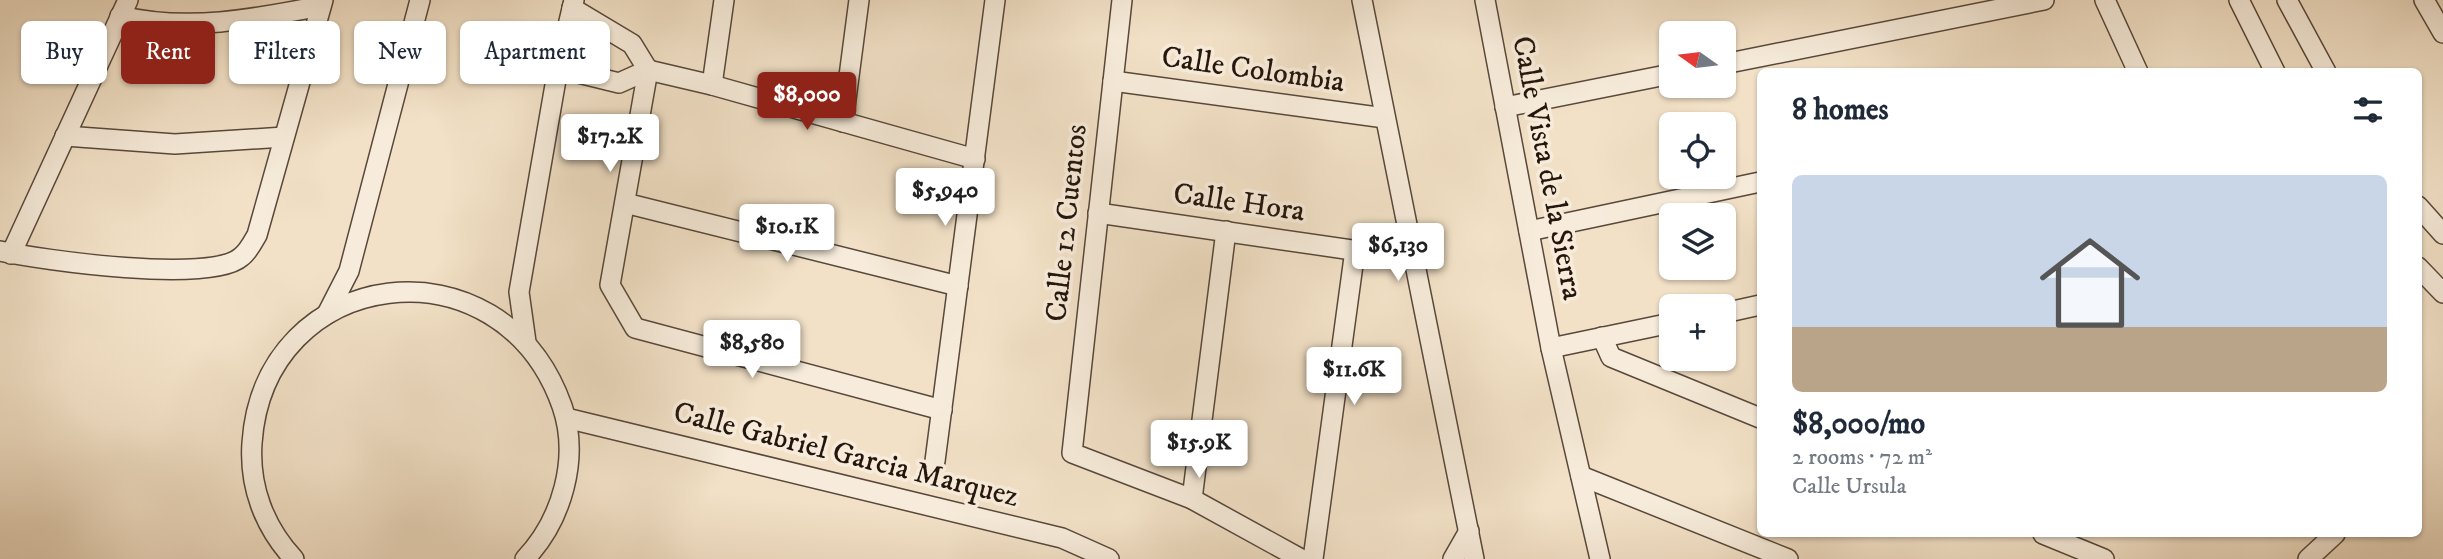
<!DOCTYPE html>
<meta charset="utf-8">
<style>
body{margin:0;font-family:"IM FELL DW Pica",serif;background:#f2f2f3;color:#1f2937;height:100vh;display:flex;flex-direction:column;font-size:26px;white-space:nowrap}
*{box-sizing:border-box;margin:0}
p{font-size:23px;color:#747a83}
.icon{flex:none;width:38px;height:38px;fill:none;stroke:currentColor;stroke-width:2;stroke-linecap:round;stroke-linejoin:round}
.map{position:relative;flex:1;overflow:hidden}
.panel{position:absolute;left:1757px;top:68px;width:665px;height:469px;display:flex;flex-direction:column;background:#fff;border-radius:10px;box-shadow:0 2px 5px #0004}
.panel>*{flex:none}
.guide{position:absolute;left:21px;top:21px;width:665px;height:63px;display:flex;gap:14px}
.needle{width:46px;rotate:284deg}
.controls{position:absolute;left:1659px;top:21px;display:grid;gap:14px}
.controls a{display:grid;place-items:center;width:77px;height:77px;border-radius:10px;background:#fff;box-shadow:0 2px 5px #0004;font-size:35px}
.price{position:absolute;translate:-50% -60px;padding:0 16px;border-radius:7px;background:#fff;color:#222;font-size:23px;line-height:46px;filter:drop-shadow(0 2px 4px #0008)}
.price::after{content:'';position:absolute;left:50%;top:42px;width:21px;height:16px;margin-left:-10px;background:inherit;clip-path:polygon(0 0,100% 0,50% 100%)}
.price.active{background:#8f2418;color:#fff}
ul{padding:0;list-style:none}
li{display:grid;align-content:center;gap:14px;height:371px;padding:0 35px}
li span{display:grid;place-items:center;height:217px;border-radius:10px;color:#555}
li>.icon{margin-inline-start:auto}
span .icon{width:126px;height:126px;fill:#fffc;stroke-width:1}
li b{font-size:30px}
h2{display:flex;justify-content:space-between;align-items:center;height:84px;padding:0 35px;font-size:30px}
.chip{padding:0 24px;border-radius:10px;background:#fff;box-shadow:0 2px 5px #0004;font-size:24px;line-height:63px}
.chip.active{background:#8f2418;color:#fff}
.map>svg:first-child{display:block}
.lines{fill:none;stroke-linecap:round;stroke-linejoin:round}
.street-casing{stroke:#58483b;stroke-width:22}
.street{stroke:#f7ecdb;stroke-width:19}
.labels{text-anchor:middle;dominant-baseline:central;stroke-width:7;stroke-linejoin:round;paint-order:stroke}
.street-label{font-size:30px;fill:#25150c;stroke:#f7ecdb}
</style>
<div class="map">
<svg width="2443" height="559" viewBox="0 0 2443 559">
<rect width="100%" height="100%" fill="#f2e1c7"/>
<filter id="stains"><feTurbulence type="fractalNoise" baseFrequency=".00286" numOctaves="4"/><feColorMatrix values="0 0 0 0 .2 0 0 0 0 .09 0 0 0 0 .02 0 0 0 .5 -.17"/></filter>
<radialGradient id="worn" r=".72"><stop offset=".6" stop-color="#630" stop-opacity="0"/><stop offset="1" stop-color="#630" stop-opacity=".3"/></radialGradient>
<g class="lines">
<defs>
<g id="street">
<polyline points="1122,0 1072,453 1192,499 1301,559"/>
<polyline points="1362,0 1474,559"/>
<polyline points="1485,0 1551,348 1600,559"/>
<polyline points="2105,0 2138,72"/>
<polyline points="2239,0 2275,72"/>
<polyline points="2287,0 2326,72"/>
<polyline points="2424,0 2443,33"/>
<polyline points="572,8 632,44 648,70"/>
<path d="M 120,16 C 188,32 254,19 321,6"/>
<polyline points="1724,64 2044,0"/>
<polyline points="558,68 619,83 648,70 712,85 975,159"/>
<polyline points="648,70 610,285 635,328 942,410"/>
<polyline points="1113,81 1385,118"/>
<polyline points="712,85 724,0"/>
<polyline points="1505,107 1671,74"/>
<polyline points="843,122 859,0"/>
<polyline points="65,136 175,144 284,137"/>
<polyline points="625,203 958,286"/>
<polyline points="2418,206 2443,234"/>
<polyline points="1098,213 1414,259"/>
<polyline points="1529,231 1760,182"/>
<path d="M 0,251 C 42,260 211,284 241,257 C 248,252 253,242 257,235 L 323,0"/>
<polyline points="11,254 128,0"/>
<polyline points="2418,267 2443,293"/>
<polyline points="1724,313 1760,305"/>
<polyline points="327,314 349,271 420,0"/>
<polyline points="1602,337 1611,357 1760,418"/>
<polyline points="526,342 519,292 558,68 574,0"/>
<polyline points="1551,348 1671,323"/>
<polyline points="566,418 1062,538 1109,559"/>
<polyline points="935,461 995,0"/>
<polyline points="1581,476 1788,559"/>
<polyline points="1192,499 1226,231"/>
<polyline points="2043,534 2104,559"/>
<path d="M 294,559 C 264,527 249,486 252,443 C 264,265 501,234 562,406 C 580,458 562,520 525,559"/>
<polyline points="1313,559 1355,250"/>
<polyline points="1453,559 1469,531"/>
<polyline points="2308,559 2335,534"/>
</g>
</defs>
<use href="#street" class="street-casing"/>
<use href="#street" class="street"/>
</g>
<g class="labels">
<g class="street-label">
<text transform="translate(1253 70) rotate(8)">Calle Colombia</text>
<text transform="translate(1547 168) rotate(79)">Calle Vista de la Sierra</text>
<text transform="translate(1239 203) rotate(8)">Calle Hora</text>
<text transform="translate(1067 223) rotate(-84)">Calle 12 Cuentos</text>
<text transform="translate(846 455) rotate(14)">Calle Gabriel Garcia Marquez</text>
</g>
</g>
<rect width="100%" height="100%" filter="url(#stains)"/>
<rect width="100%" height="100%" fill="url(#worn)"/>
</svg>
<div class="controls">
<a><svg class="needle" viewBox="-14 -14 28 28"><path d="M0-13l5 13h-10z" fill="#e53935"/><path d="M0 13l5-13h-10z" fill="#747a83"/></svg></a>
<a><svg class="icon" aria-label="locate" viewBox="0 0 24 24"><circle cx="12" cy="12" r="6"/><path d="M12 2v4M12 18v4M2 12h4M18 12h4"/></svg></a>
<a><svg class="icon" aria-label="layers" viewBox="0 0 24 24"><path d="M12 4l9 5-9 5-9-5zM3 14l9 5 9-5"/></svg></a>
<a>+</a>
</div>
<b class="price active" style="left:807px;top:132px">$8,000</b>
<b class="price" style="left:610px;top:174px">$17.2K</b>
<b class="price" style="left:945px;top:228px">$5,940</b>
<b class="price" style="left:787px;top:264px">$10.1K</b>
<b class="price" style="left:1398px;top:283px">$6,130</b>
<b class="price" style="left:752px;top:380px">$8,580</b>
<b class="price" style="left:1354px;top:407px">$11.6K</b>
<b class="price" style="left:1199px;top:480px">$15.9K</b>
<div class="guide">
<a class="chip">Buy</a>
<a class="chip active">Rent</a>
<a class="chip">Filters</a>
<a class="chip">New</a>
<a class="chip">Apartment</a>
</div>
<section class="panel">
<h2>8 homes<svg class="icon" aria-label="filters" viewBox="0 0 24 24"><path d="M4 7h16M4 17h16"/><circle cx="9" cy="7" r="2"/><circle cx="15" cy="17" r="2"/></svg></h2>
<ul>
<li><span style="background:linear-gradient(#c9d6e8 70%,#b9a48a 0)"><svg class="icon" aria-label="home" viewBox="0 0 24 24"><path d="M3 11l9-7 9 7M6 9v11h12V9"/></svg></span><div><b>$8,000/mo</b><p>2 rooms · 72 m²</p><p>Calle Ursula</p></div></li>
</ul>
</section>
</div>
